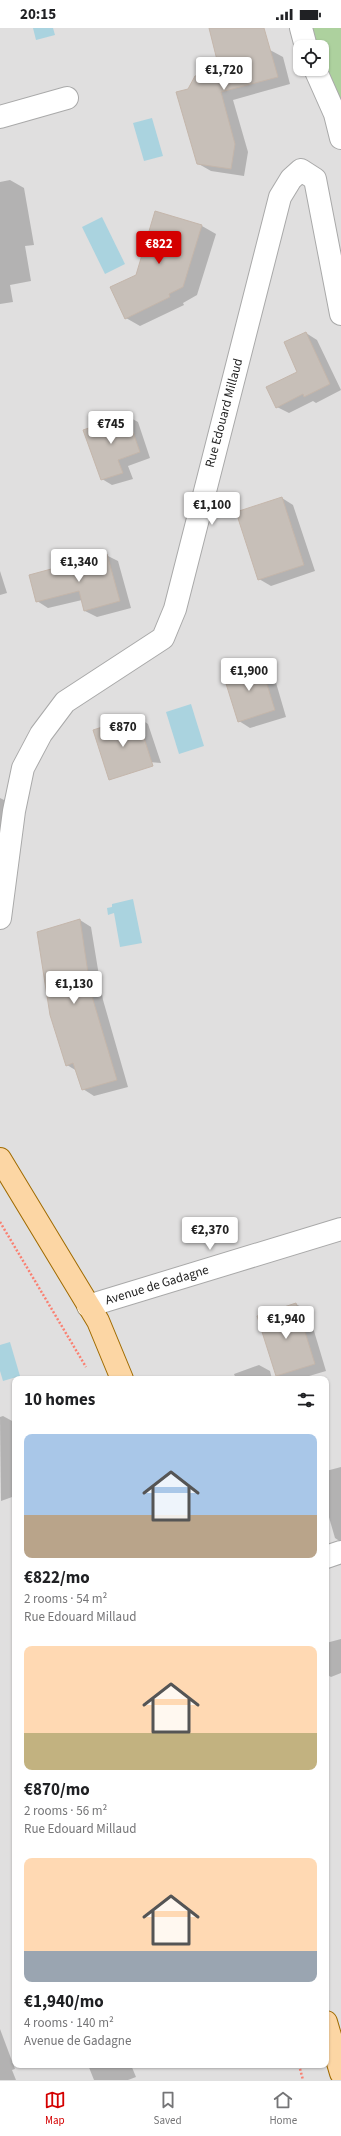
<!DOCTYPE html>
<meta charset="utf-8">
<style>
body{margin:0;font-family:"Source Sans 3",sans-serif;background:#f6f6f6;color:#202124;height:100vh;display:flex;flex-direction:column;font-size:15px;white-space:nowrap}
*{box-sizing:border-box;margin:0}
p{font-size:13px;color:#757577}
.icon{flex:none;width:22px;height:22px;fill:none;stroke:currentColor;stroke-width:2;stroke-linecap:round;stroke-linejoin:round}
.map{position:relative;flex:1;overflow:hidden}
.details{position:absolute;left:12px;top:1348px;width:317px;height:692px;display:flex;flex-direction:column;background:#fff;border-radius:8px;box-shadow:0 1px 3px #0004}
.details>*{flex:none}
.fabs{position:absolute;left:293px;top:12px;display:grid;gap:8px}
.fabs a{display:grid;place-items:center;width:36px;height:36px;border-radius:8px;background:#fff;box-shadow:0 1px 3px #0004;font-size:20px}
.price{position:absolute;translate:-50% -34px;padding:0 9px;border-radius:4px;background:#fff;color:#222;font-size:13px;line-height:26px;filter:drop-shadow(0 1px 2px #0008)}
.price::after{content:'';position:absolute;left:50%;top:24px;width:12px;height:9px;margin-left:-6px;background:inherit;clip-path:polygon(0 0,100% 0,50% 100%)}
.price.current{background:#d40000;color:#fff}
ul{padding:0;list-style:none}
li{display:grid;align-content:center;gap:8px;height:212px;padding:0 12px}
li span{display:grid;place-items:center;height:124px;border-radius:8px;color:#555}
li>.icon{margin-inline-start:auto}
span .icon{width:72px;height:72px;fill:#fffc;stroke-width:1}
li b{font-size:17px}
h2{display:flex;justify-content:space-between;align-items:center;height:48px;padding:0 12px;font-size:17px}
.status{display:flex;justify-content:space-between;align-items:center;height:28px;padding:0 20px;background:#fff;direction:ltr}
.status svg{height:11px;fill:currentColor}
.dock{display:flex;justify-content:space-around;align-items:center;height:56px;border-top:1px solid #e0e0e0;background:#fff;font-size:11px;color:#757577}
.dock a{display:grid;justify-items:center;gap:2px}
.dock .current{color:#d40000}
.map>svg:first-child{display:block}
.residential{fill:#e0dfdf;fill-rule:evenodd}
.forest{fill:#add19e}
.water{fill:#aad3df}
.shadow{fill:#0003}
.building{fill:#c7bfb8;stroke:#c4b6ab}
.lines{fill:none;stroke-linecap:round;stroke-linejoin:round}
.minor-casing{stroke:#a9a9a9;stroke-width:24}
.primary-casing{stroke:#a06b00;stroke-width:24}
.path{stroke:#fa8072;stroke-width:2.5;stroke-dasharray:2 2;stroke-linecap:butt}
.minor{stroke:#fff;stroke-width:22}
.primary{stroke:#fcd6a4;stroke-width:22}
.labels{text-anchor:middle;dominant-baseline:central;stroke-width:3;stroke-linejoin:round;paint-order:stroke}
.street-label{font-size:13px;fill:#222;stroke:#fff}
</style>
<div class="status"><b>20:15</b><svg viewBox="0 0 49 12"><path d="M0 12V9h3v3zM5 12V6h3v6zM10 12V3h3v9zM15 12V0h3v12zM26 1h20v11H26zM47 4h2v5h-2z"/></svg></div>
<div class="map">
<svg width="341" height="2052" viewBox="0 0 341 2052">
<rect width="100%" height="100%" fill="#f2efe9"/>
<path class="residential" d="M 0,0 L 341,0 L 341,2052 L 0,2052 ZM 300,19 L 322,19 L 322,41 L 300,41 ZM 15,1351 L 326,1351 L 326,2037 L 15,2037 Z"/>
<polygon class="forest" points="311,0 341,0 341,88 322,33 322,19 317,19"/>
<g class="water">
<polygon points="33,0 53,0 55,7 36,12"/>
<polygon points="152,90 163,128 144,133 133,95"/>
<polygon points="102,189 125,236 105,246 82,199"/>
<polygon points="191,676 204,718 179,726 166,684"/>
<polygon points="133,871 142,915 120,919 114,885 108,887 107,880 112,879 112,876"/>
<polygon points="10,1314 20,1348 3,1353 0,1343 0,1317"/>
</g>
<g class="shadow">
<polygon points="210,0 254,0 270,22 283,29 290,56 233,72 248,124 244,148 211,143 197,135 215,44 219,36"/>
<polygon points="10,152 24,160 34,217 25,218 31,253 10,257 13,274 0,276 0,154"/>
<polygon points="156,184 202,198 216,206 197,267 183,275 184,277 140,298 126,290"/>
<polygon points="306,305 317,312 341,362 316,375 313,373 289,385 277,379 298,344"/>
<polygon points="127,388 138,394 150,430 128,438 133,451 112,457 102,451"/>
<polygon points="282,470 293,477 315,543 271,558 259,551"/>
<polygon points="106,527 118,533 131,580 97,589 85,583 82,572 48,580 37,573"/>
<polygon points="0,543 7,565 0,567"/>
<polygon points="260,635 272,641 286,689 250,700 239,693"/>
<polygon points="137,689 148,696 161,735 113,731"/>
<polygon points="0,770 6,773 0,856"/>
<polygon points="80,892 91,899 103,972 128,1059 94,1068 83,1061 77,1043 67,1037"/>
<polygon points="296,1276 308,1283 326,1343 299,1351 283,1351 277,1348"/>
<polygon points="259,1337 270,1343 272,1351 236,1351 234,1346"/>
<polygon points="3,1388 14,1394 15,1398 15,1468 1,1473 0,1389"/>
<polygon points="341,1439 341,1514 335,1510 326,1479 326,1443"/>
<polygon points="341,1611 341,1645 331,1649 326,1646 326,1615"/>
<polygon points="0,2001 15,2041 12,2042 16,2052 0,2052"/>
<polygon points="88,2037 131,2037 136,2049 128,2052 94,2052"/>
</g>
<g class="building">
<polygon points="209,0 264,0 278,49 221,64 235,116 231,141 197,136 176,64 188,61 195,48 213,43 212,37 218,36"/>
<polygon points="155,183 202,197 183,259 169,266 170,269 125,291 110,259 136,247"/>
<polygon points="306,304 330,356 304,369 303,366 276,380 266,359 297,344 284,314"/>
<polygon points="127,387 140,424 118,432 123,445 101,452 83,402"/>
<polygon points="282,469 304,537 258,552 236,484"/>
<polygon points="107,526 120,573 84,583 79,563 36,574 29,547"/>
<polygon points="260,634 275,682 238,694 223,646"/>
<polygon points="137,688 153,738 109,752 93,702"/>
<polygon points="80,891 91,965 117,1052 82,1062 73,1035 66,1038 50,987 37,904"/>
<polygon points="296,1275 315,1336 276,1348 257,1288"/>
</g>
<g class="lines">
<defs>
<g id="minor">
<polyline points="301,0 306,19"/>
<polyline points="315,41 335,86 341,110"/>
<polyline points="0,89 67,70"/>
<polyline points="0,890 14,783 23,740 41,706 65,674 163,610 175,581 280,169 291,151 301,142 315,151 341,286"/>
<polyline points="88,1278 341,1201"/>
<polyline points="326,1529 341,1524"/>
</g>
<g id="primary">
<polyline points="0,1131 98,1293 122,1351"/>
<polyline points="326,1994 341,2045"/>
</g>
</defs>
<use href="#minor" class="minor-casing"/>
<use href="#primary" class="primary-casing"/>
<g class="path">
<polyline points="0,1194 86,1339"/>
<polyline points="299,2037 303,2052"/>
</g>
<use href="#minor" class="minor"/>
<use href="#primary" class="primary"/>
</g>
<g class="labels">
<g class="street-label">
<text transform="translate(224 385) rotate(-75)">Rue Edouard Millaud</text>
<text transform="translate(157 1257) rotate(-17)">Avenue de Gadagne</text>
</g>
</g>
</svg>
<div class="fabs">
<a><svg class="icon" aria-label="locate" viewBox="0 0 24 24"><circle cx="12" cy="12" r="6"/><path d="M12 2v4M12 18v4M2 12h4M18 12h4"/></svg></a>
</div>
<b class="price" style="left:224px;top:63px">€1,720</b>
<b class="price current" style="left:159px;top:237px">€822</b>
<b class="price" style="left:111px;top:417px">€745</b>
<b class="price" style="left:212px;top:498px">€1,100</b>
<b class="price" style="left:79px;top:555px">€1,340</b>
<b class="price" style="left:249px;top:664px">€1,900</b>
<b class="price" style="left:123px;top:720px">€870</b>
<b class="price" style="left:74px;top:977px">€1,130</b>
<b class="price" style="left:210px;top:1223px">€2,370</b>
<b class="price" style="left:286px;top:1312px">€1,940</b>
<section class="details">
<h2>10 homes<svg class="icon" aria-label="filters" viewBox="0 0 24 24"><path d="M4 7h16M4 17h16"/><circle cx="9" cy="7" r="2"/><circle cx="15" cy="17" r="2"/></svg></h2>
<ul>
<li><span style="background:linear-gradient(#a9c7e8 65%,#b9a48a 0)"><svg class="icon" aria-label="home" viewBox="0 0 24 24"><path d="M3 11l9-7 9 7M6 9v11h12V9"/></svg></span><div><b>€822/mo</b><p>2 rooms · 54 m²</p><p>Rue Edouard Millaud</p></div></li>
<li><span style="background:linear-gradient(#ffd9b3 70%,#c2b280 0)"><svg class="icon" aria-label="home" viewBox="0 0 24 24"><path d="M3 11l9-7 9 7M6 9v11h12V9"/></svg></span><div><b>€870/mo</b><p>2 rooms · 56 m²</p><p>Rue Edouard Millaud</p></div></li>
<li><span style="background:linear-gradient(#ffd9b3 75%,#9aa5b1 0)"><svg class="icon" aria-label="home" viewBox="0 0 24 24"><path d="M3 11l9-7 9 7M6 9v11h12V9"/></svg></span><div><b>€1,940/mo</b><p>4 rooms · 140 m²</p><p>Avenue de Gadagne</p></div></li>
</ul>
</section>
</div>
<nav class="dock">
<a class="current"><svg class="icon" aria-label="map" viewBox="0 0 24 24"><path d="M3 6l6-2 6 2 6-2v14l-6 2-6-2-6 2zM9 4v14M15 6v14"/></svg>Map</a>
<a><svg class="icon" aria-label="saved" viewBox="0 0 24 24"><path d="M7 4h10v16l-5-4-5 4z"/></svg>Saved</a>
<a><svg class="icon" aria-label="home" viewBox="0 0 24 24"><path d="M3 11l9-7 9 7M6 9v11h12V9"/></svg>Home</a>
</nav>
